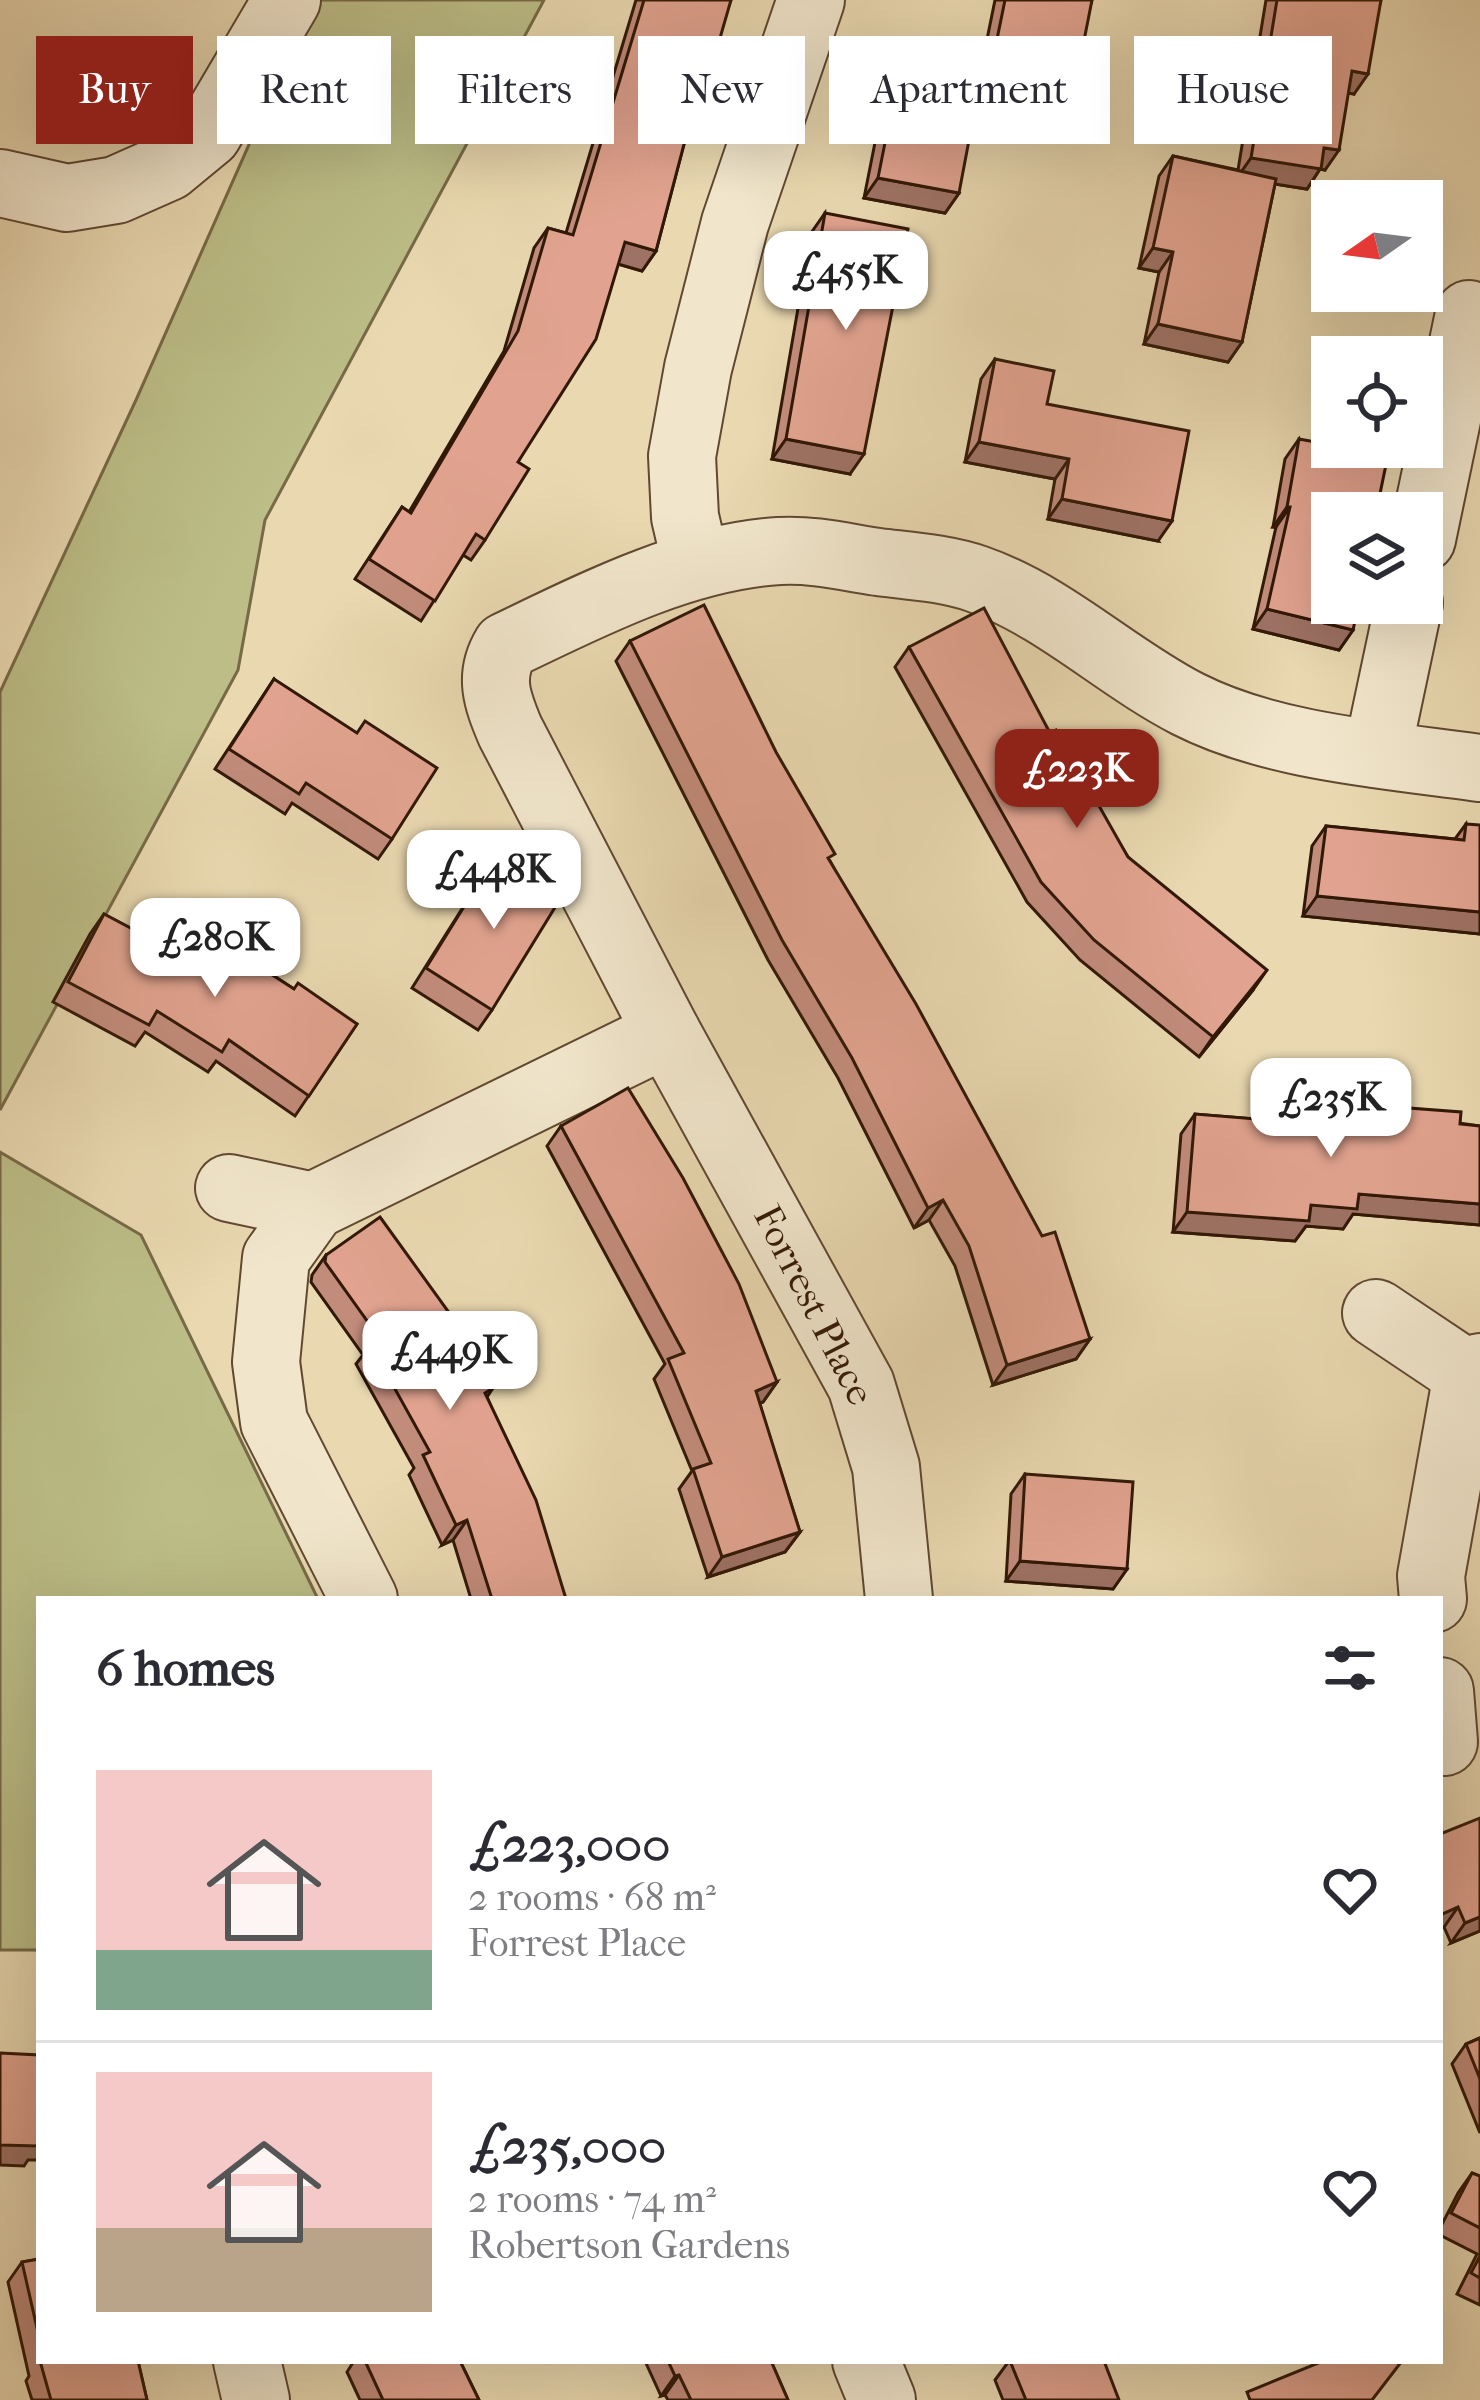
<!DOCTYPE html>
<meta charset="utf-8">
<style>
body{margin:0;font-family:"IM FELL French Canon",serif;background:#f2f2f3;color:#2b2b33;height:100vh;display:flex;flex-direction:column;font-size:45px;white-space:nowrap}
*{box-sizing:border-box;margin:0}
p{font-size:39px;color:#7c7c81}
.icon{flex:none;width:66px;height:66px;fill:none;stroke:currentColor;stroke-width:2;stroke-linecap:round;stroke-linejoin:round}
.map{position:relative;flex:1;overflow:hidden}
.details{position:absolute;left:36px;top:1596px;width:1407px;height:768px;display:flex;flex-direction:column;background:#fff;border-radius:0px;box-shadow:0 12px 48px #0002}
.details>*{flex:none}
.hud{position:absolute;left:36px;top:36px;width:1410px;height:108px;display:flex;gap:24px}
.needle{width:78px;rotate:256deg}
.fabs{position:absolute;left:1311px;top:180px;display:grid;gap:24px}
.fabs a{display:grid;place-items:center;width:132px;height:132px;border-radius:0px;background:#fff;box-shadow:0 12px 48px #0002;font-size:60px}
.price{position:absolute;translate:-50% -102px;padding:0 27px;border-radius:24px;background:#fff;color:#222;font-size:39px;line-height:78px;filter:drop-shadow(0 3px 6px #0008)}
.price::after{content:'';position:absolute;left:50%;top:72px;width:36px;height:27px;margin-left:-18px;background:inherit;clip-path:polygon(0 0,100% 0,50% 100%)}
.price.selected{background:#8f2418;color:#fff}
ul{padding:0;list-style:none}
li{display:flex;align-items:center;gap:36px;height:300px;padding:0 60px}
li+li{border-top:3px solid #e1e1e2}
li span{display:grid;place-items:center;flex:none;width:336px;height:240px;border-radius:0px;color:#555}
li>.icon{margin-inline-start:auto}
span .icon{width:144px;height:144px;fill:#fffc;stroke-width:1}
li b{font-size:51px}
h2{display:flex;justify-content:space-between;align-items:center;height:144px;padding:0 60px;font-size:51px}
.tag{padding:0 42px;border-radius:0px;background:#fff;box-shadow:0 12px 48px #0002;font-size:42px;line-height:108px}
.tag.selected{background:#8f2418;color:#fff}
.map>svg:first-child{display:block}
.green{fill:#bcbd87;stroke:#776a47;stroke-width:3}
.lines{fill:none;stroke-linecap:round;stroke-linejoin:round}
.minor-casing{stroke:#604831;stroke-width:70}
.minor{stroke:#f1e6cc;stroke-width:66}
.wall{fill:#c28c7b;stroke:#321807;stroke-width:3}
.shaded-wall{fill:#9e7264;stroke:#321807;stroke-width:3}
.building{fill:#e1a38f;stroke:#321807;stroke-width:3}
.labels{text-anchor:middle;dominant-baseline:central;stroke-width:10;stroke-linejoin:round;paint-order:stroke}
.street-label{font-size:39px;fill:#321807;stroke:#f1e6cc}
</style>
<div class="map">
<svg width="1480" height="2400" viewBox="0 0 1480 2400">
<rect width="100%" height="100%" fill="#e9d8b0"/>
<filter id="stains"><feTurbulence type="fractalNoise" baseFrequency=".00167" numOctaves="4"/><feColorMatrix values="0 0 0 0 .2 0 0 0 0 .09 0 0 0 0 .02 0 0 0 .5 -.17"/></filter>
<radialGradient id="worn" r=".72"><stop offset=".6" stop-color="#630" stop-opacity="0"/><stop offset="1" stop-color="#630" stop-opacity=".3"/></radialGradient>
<g class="green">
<polygon points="313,0 544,0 265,520 238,670 0,1110 0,692 136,400"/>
<polygon points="0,1152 141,1235 318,1599 39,1599 39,1950 0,1950"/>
</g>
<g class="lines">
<defs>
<g id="minor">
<polyline points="0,183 67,198 116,190 168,167 208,134 287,0"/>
<polyline points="1422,539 1469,314"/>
<polyline points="696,564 685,517 682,456 698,368 735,223 811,0"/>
<polyline points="1377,754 1409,603"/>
<polyline points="229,1188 313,1206 667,1033"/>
<polyline points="313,1206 276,1258 266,1362 274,1422 364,1599"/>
<polyline points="1376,1313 1467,1374 1480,1367"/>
<path d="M 899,1599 L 886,1467 L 861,1385 L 667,1033 L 510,731 C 497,700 488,676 506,646 C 591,605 684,557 779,551 C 813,549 845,557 878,562 C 911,566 945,568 977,579 C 1054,606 1116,667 1188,704 C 1272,747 1387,755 1480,768"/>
<polyline points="1433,1599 1431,1576 1467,1374"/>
<polyline points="1440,1691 1444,1742"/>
<polyline points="247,2361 256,2400"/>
<polyline points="866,2361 882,2400"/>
</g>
</defs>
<use href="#minor" class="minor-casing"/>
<use href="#minor" class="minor"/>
</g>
<g class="wall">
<polygon points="636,0 731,0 703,71 656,251 642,271 618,264 518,462 485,540 471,560 463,555 421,621 355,579 402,507 409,512 504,351 534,248 548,228 566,233"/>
<polygon points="995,0 1092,0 1065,86 981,69"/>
<polygon points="1266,0 1381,0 1354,94 1348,93 1325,170 1320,169 1307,189 1275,184 1242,342 1228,362 1144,344 1159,272 1139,268 1159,176 1173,156 1238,170"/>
<polygon points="900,67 959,193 945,213 864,198 886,87"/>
<polygon points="825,213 850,474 772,459 811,233"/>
<polygon points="995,359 1047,404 1158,541 1048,519 1055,479 965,462 981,379"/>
<polygon points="1299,439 1353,630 1339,650 1253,629 1276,527 1273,527 1285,459"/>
<polygon points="630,641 830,861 1090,1339 1076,1359 993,1385 955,1266 929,1220 914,1228 838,1078 768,960 616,661"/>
<polygon points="909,647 1050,733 1128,857 1253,990 1199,1057 1080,960 1027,902 895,667"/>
<polygon points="274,679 392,839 378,859 292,803 285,814 215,769"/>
<polygon points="1466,824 1480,934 1303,916 1312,846 1326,826 1455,839"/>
<polygon points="496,855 492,1010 478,1030 412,988"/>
<polygon points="104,914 194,962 212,936 294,989 357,1024 295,1116 216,1061 208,1072 145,1032 135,1046 53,1002 90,934"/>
<polygon points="1289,1099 1480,1126 1480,1225 1353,1214 1343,1229 1306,1226 1295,1241 1173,1232 1181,1134 1195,1114 1278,1121 1275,1119"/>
<polygon points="561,1126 777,1382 763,1402 759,1403 800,1532 785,1552 708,1577 679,1489 692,1471 654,1379 665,1364 547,1146"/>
<polygon points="326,1255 493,1388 487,1397 566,1599 471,1599 453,1540 442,1545 409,1475 414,1468 356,1364 363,1355 311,1282 312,1275"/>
<polygon points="1025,1474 1127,1569 1113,1589 1006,1581 1011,1494"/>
<polygon points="1440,1834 1480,1931 1451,1943 1444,1927 1440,1929"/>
<polygon points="1480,2038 1480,2133 1452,2064 1466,2044"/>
<polygon points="1472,2173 1480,2176 1480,2305 1457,2294 1477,2254 1440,2235 1440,2228 1458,2193"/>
<polygon points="39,2259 39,2361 138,2361 147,2400 32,2400 26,2381 29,2376 8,2282 22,2262"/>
<polygon points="354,2361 460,2361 479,2400 360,2400 347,2372"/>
<polygon points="645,2361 771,2361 788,2400 668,2400 665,2395 661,2396"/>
<polygon points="1009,2361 1119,2400 1003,2400 995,2380"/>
</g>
<g class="shaded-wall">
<polygon points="709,49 716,52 702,72"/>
<polygon points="995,49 1079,66 1065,86 981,69"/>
<polygon points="1352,71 1368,74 1354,94 1338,91"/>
<polygon points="1324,148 1339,150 1325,170 1320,169 1307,189 1237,178 1251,158"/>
<polygon points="878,178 959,193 945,213 864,198"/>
<polygon points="625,242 656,251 642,271 611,262"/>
<polygon points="1153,248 1173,252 1159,272 1139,268"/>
<polygon points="1158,324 1242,342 1228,362 1144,344"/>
<polygon points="786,439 864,454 850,474 772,459"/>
<polygon points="979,442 1069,459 1055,479 965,462"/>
<polygon points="1062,499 1172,521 1158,541 1048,519"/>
<polygon points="1287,507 1290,507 1276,527 1273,527"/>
<polygon points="1267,609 1353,630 1339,650 1253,629"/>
<polygon points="1317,896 1480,912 1480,934 1303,916"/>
<polygon points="1267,970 1253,990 1199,1057 1213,1037"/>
<polygon points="1359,1194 1480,1204 1480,1225 1353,1214 1343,1229 1306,1226 1295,1241 1173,1232 1187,1212 1311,1205"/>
<polygon points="943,1200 929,1220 914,1228 928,1208"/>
<polygon points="1090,1339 1076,1359 993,1385 1007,1365"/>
<polygon points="777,1382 763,1402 742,1411 756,1391"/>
<polygon points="467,1520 453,1540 442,1545 456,1525"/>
<polygon points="800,1532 785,1552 708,1577 722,1557"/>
<polygon points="1020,1561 1127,1569 1113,1589 1006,1581"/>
<polygon points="1458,1907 1444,1927 1440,1929 1440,1915"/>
<polygon points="1480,1917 1480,1931 1451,1943 1465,1923"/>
<polygon points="39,2139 39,2160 28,2160 24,2166 0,2165 0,2145"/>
<polygon points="679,2375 665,2395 661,2396 675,2376"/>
</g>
<g class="building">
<polygon points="644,0 731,0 716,52 709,49 656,251 625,242 596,339 518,462 529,469 485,540 476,534 435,601 369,559 402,507 411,513 518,331 548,228 573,235"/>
<polygon points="1005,0 1092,0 1079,66 995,49"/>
<polygon points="1277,0 1381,0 1368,74 1352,71 1339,150 1324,148 1321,169 1251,158"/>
<polygon points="900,67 980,82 959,193 878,178"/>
<polygon points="1173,156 1276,179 1242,342 1158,324 1173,252 1153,248"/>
<polygon points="825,213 908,229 864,454 786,439"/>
<polygon points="995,359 1054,371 1047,404 1189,431 1172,521 1062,499 1069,459 979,442"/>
<polygon points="1299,439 1332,445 1332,447 1345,447 1388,455 1376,513 1332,513 1332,603 1359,603 1353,630 1267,609 1290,507 1287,507"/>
<polygon points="704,605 776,752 835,854 828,858 916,1004 1042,1236 1055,1232 1090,1339 1007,1365 969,1246 943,1200 928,1208 852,1058 782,940 630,641"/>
<polygon points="984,608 1050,733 1056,730 1128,857 1267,970 1213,1037 1094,940 1041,882 909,647"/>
<polygon points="274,679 357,733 365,721 437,768 392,839 306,783 299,794 229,749"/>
<polygon points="1466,824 1480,825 1480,912 1317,896 1326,826 1464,840"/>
<polygon points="496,855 562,896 492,1010 426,968"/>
<polygon points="104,914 195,962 212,936 294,989 298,983 357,1024 309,1096 229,1040 222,1052 157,1011 149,1025 68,982"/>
<polygon points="628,1088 683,1178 739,1284 777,1382 756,1391 800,1532 722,1557 693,1469 711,1463 668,1359 684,1353 561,1126"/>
<polygon points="1289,1099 1461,1112 1460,1124 1480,1126 1480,1204 1359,1194 1357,1209 1311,1205 1309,1221 1187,1212 1195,1114 1320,1124"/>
<polygon points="380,1217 458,1325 493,1388 485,1393 536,1500 566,1599 492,1599 467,1520 456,1525 423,1455 430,1452 370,1344 380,1339 325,1262 326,1255"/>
<polygon points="1025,1474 1133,1482 1127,1569 1020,1561"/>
<polygon points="1480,1818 1480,1917 1465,1923 1458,1907 1440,1915 1440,1834"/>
<polygon points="1480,2038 1480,2079 1466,2044"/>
<polygon points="0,2053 39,2055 38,2146 0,2145"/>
<polygon points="1472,2173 1480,2176 1480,2228 1451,2213"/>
<polygon points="1480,2256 1480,2278 1471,2273"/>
<polygon points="39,2259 39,2337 22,2262"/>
<polygon points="40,2361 138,2361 147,2400 51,2400"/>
<polygon points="365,2361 460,2361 479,2400 383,2400"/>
<polygon points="668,2361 771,2361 788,2400 691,2400 679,2375 675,2376"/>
<polygon points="1010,2361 1104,2361 1119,2400 1026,2400"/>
<polygon points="1323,2361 1402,2361 1372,2400 1250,2400 1247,2392"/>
</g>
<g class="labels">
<g class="street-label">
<text transform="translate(814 1305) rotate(63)">Forrest Place</text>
</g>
</g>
<rect width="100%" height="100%" filter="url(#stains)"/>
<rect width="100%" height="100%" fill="url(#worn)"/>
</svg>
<div class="fabs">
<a><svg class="needle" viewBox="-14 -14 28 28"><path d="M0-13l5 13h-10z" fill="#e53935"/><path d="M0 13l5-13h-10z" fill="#7c7c81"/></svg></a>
<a><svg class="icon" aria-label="locate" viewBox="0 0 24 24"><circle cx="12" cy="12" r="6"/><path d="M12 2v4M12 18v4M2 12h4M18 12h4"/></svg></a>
<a><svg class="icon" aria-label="layers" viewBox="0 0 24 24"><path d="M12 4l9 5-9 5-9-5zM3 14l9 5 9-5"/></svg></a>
</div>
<b class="price" style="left:846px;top:333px">£455K</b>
<b class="price selected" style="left:1077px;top:831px">£223K</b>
<b class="price" style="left:494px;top:932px">£448K</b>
<b class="price" style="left:215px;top:1000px">£280K</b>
<b class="price" style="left:1331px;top:1160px">£235K</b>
<b class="price" style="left:450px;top:1413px">£449K</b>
<div class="hud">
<a class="tag selected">Buy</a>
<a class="tag">Rent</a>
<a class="tag">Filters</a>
<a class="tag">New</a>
<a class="tag">Apartment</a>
<a class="tag">House</a>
</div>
<section class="details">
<h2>6 homes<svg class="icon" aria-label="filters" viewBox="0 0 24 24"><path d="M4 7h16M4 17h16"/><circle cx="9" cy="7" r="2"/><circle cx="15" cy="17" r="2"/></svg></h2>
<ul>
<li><span style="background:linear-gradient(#f6c9c9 75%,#7fa58c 0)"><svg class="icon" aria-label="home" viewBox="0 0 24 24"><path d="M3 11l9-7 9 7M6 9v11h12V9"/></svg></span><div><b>£223,000</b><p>2 rooms · 68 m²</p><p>Forrest Place</p></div><svg class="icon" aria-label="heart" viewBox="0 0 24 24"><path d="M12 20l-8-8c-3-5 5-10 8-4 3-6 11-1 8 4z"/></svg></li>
<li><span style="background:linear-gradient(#f6c9c9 65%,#b9a48a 0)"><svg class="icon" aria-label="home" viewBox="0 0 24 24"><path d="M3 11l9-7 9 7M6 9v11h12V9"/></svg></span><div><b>£235,000</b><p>2 rooms · 74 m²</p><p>Robertson Gardens</p></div><svg class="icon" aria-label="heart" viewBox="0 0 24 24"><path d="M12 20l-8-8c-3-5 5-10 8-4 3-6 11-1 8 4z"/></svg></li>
</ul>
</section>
</div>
